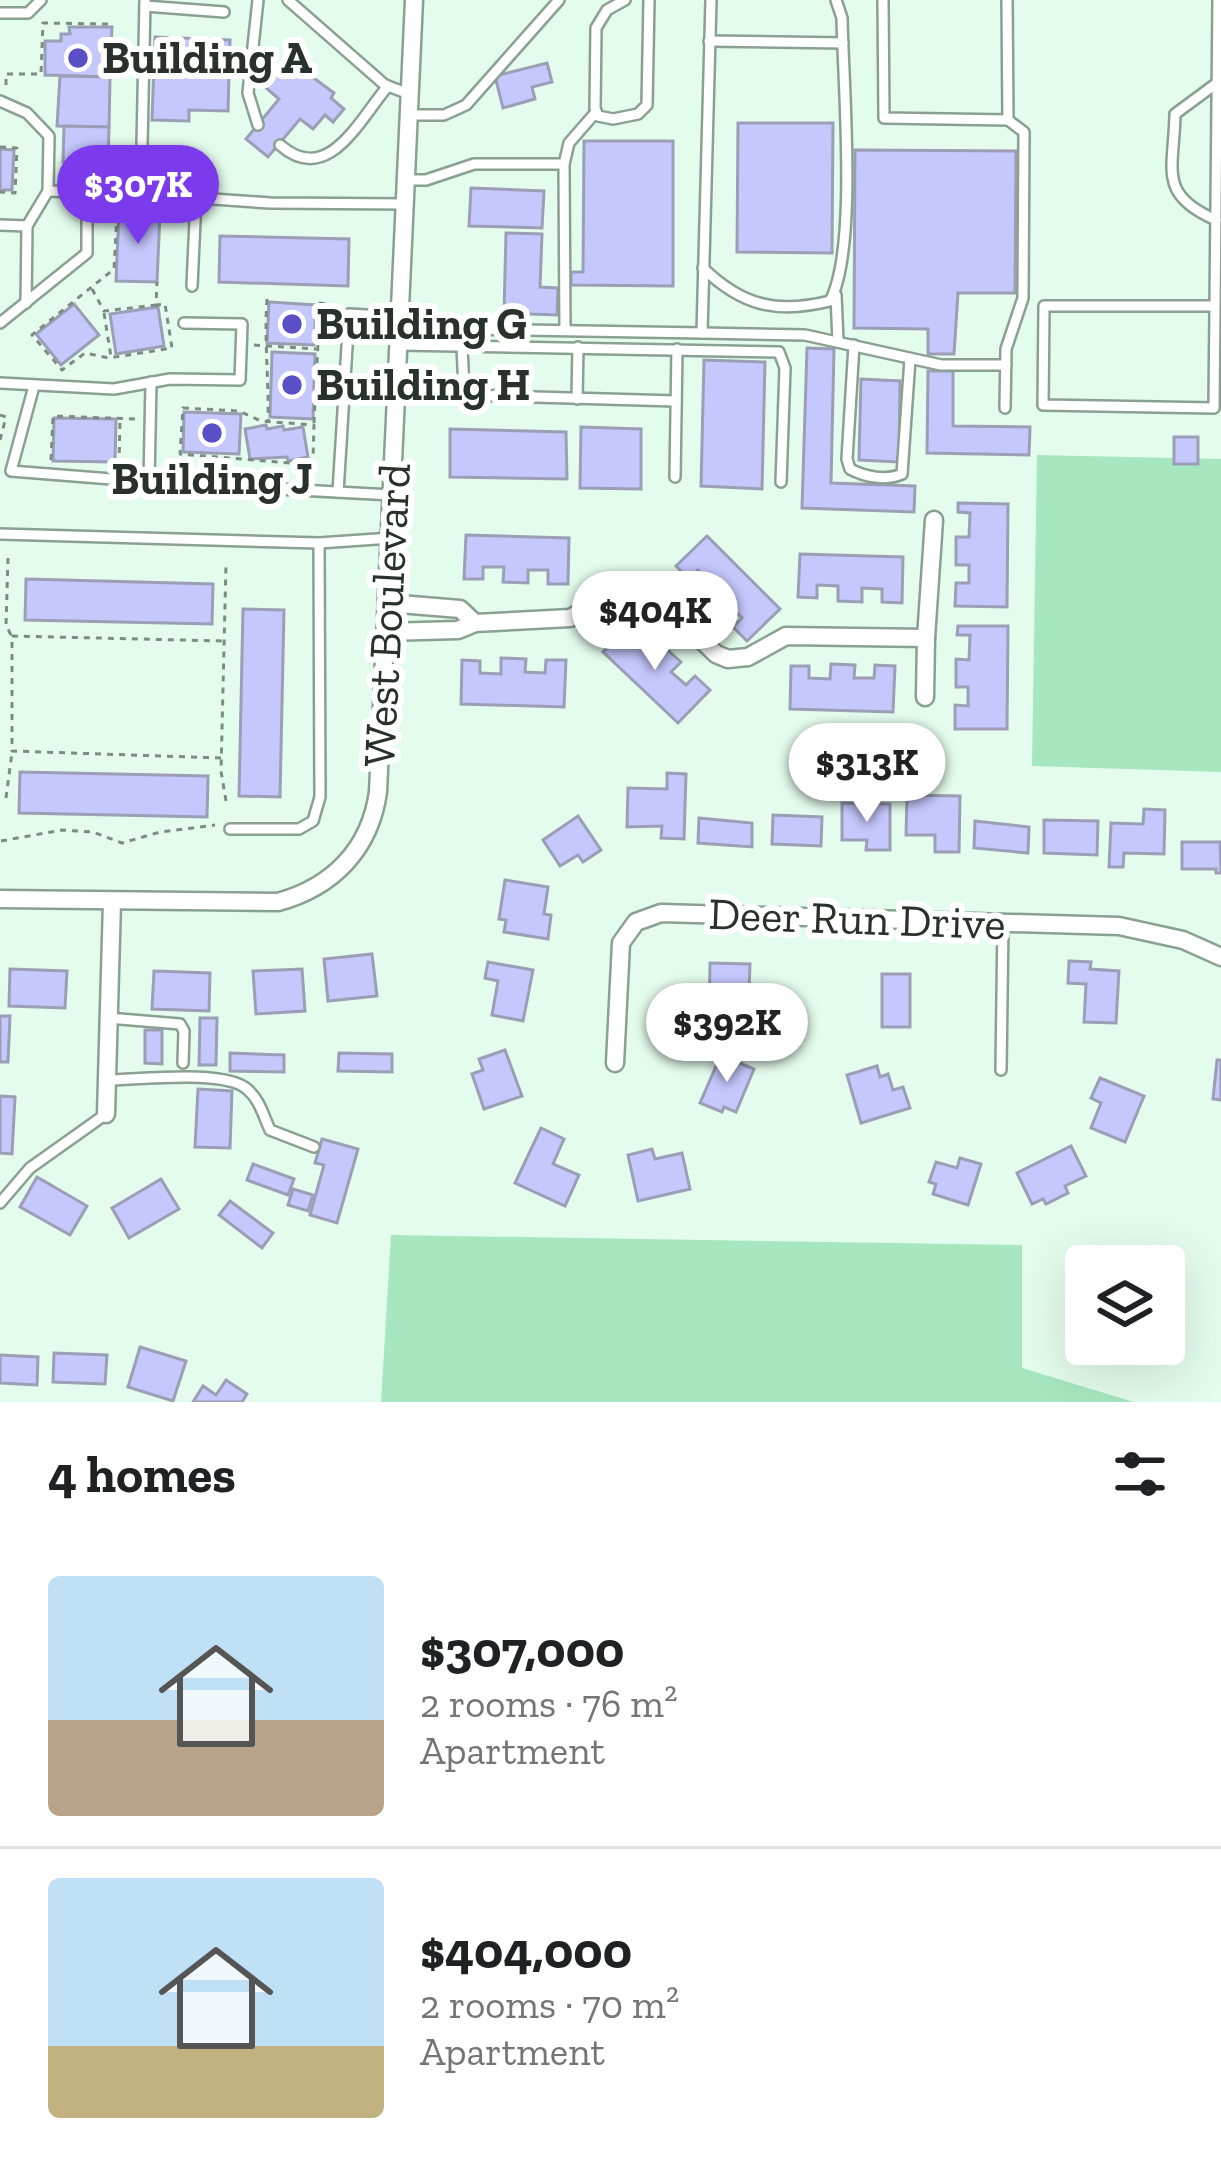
<!DOCTYPE html>
<meta charset="utf-8">
<style>
body{margin:0;font-family:"Zilla Slab",serif;background:#f6f6f6;color:#202124;height:100vh;display:flex;flex-direction:column;font-size:45px;white-space:nowrap}
*{box-sizing:border-box;margin:0}
p{font-size:39px;color:#757577}
.icon{flex:none;width:66px;height:66px;fill:none;stroke:currentColor;stroke-width:2;stroke-linecap:round;stroke-linejoin:round}
.map{position:relative;height:1402px;overflow:hidden}
.sheet{display:flex;flex-direction:column;background:#fff;flex:1}
.sheet>*{flex:none}
.buttons{position:absolute;left:1065px;top:1245px;display:grid;gap:24px}
.buttons a{display:grid;place-items:center;width:120px;height:120px;border-radius:12px;background:#fff;box-shadow:0 12px 48px #0002;font-size:60px}
.price{position:absolute;translate:-50% -102px;padding:0 27px;border-radius:42px;background:#fff;color:#222;font-size:39px;line-height:78px;filter:drop-shadow(0 3px 6px #0008)}
.price::after{content:'';position:absolute;left:50%;top:72px;width:36px;height:27px;margin-left:-18px;background:inherit;clip-path:polygon(0 0,100% 0,50% 100%)}
.price.selected{background:#7c3aed;color:#fff}
ul{padding:0;list-style:none}
li{display:flex;align-items:center;gap:36px;height:300px;padding:0 48px}
li+li{border-top:3px solid #e0e0e0}
li span{display:grid;place-items:center;flex:none;width:336px;height:240px;border-radius:12px;color:#555}
li>.icon{margin-inline-start:auto}
span .icon{width:144px;height:144px;fill:#fffc;stroke-width:1}
li b{font-size:51px}
h2{display:flex;justify-content:space-between;align-items:center;height:144px;padding:0 48px;font-size:51px}
.map>svg:first-child{display:block}
.green{fill:#a6e7bf}
.building{fill:#c5c8fd;stroke:#9c9eb5;stroke-width:3}
.lines{fill:none;stroke-linecap:round;stroke-linejoin:round}
.service-casing{stroke:#8aa192;stroke-width:14}
.minor-casing{stroke:#8aa192;stroke-width:21}
.path{stroke:#7d8c82;stroke-width:3;stroke-dasharray:6 6;stroke-linecap:butt}
.service{stroke:#fff;stroke-width:9}
.minor{stroke:#fff;stroke-width:16}
.poi-dot{fill:#5a4fc7;stroke:#fff;stroke-width:4.5}
.labels{text-anchor:middle;dominant-baseline:central;stroke-width:12;stroke-linejoin:round;paint-order:stroke}
.poi-label{font-size:45px;font-weight:bold;fill:#28312b;stroke:#fff;text-anchor:start}
.street-label{font-size:45px;fill:#28312b;stroke:#fff}
</style>
<div class="map">
<svg width="1221" height="1402" viewBox="0 0 1221 1402">
<rect width="100%" height="100%" fill="#e4fced"/>
<g class="green">
<polygon points="1037,455 1221,459 1221,772 1032,766"/>
<polygon points="391,1235 1022,1245 1022,1368 1134,1402 381,1402"/>
</g>
<g class="building">
<polygon points="69,27 112,27 110,77 45,75 45,41 61,41 61,34 70,34"/>
<polygon points="155,37 230,40 228,111 189,110 189,121 152,120"/>
<polygon points="288,59 334,93 331,98 344,109 333,122 325,115 313,129 300,119 268,157 246,139 279,99 265,87"/>
<polygon points="547,63 552,82 532,87 535,99 503,108 495,76"/>
<polygon points="60,76 110,77 109,127 57,126"/>
<polygon points="738,123 833,123 832,253 737,252"/>
<polygon points="64,126 109,127 108,163 63,162"/>
<polygon points="584,141 673,141 673,286 571,285 571,272 583,272"/>
<polygon points="0,149 14,150 12,190 0,190"/>
<polygon points="855,150 1016,151 1015,293 958,293 954,354 928,354 928,329 854,328"/>
<polygon points="471,188 544,191 542,228 469,226"/>
<polygon points="119,211 160,213 157,282 116,281"/>
<polygon points="506,233 542,234 540,287 558,288 557,315 504,313"/>
<polygon points="220,236 349,239 348,286 219,282"/>
<polygon points="269,302 316,305 314,345 267,343"/>
<polygon points="74,304 99,335 61,365 36,334"/>
<polygon points="158,307 164,346 116,354 110,314"/>
<polygon points="807,348 834,349 831,483 915,486 914,512 802,508"/>
<polygon points="272,352 315,354 313,419 270,417"/>
<polygon points="704,360 765,362 762,489 701,486"/>
<polygon points="928,371 953,371 953,426 1030,427 1029,455 927,453"/>
<polygon points="861,379 900,381 899,462 859,460"/>
<polygon points="184,412 241,414 239,454 183,452"/>
<polygon points="54,418 116,419 115,462 53,461"/>
<polygon points="266,425 267,429 283,426 284,430 303,427 308,457 288,461 287,457 250,459 245,429"/>
<polygon points="581,427 641,429 641,489 580,488"/>
<polygon points="450,429 566,432 567,479 450,477"/>
<rect x="1174" y="437" width="24" height="27"/>
<polygon points="958,503 1008,504 1007,607 955,606 956,583 969,583 969,565 956,565 956,537 969,537 970,513 958,512"/>
<polygon points="466,535 569,538 568,584 548,584 548,570 528,570 528,583 503,582 504,567 483,567 483,579 464,579"/>
<polygon points="707,536 780,609 747,641 733,627 742,618 728,604 719,613 702,596 712,585 698,570 689,579 676,566"/>
<polygon points="800,554 903,557 902,603 882,602 882,589 862,588 862,602 838,601 838,586 817,585 817,598 798,597"/>
<polygon points="26,579 213,584 212,624 25,620"/>
<polygon points="243,609 284,610 280,797 239,796"/>
<polygon points="632,621 646,633 637,642 652,657 663,646 681,662 671,672 686,685 695,676 710,690 678,723 603,652"/>
<polygon points="958,626 1008,626 1007,729 955,729 955,705 968,706 968,687 956,687 956,659 969,660 970,635 957,635"/>
<polygon points="501,658 526,659 525,672 545,673 546,660 566,660 564,707 461,704 462,660 480,661 480,673 501,674"/>
<polygon points="831,664 855,665 854,678 874,678 875,665 895,666 893,712 790,709 791,666 809,666 809,678 830,679"/>
<polygon points="20,772 208,776 207,817 19,813"/>
<polygon points="667,773 686,774 684,839 661,838 662,826 627,827 628,788 667,789"/>
<polygon points="907,795 960,796 959,852 935,852 935,835 906,835"/>
<polygon points="842,803 890,804 890,850 866,850 867,840 842,840"/>
<polygon points="1144,809 1165,810 1164,854 1124,853 1123,867 1109,867 1111,823 1143,824"/>
<polygon points="773,815 822,817 821,846 772,844"/>
<polygon points="578,816 601,850 583,862 578,855 560,866 543,840"/>
<polygon points="699,818 752,823 752,847 698,843"/>
<polygon points="1044,820 1098,821 1097,855 1044,853"/>
<polygon points="975,821 1029,827 1028,853 974,848"/>
<polygon points="1182,842 1220,842 1221,873 1216,873 1216,869 1182,869"/>
<polygon points="505,880 548,887 544,914 551,915 548,939 504,932 506,920 499,919"/>
<polygon points="372,954 377,996 328,1001 324,959"/>
<polygon points="1069,961 1091,962 1090,969 1119,971 1116,1023 1084,1022 1086,984 1068,983"/>
<polygon points="488,962 533,970 523,1021 492,1015 498,981 485,978"/>
<polygon points="710,963 750,964 749,994 767,994 767,1012 748,1012 748,1021 709,1019"/>
<polygon points="10,969 67,971 65,1008 9,1006"/>
<polygon points="302,969 305,1011 256,1014 253,971"/>
<polygon points="154,971 210,973 209,1011 152,1009"/>
<rect x="882" y="974" width="28" height="53"/>
<polygon points="0,1016 10,1016 8,1062 0,1062"/>
<polygon points="200,1018 217,1018 216,1065 199,1065"/>
<polygon points="145,1030 162,1030 162,1064 145,1063"/>
<polygon points="505,1050 522,1096 484,1109 472,1074 483,1070 479,1059"/>
<polygon points="230,1053 284,1055 284,1072 230,1071"/>
<polygon points="339,1053 392,1054 392,1072 338,1071"/>
<polygon points="721,1055 754,1069 736,1112 724,1107 722,1112 700,1103"/>
<polygon points="1217,1060 1221,1060 1221,1100 1213,1099"/>
<polygon points="877,1066 880,1077 888,1074 893,1090 903,1087 910,1108 861,1123 847,1075"/>
<polygon points="1100,1078 1144,1096 1125,1142 1091,1128 1101,1103 1091,1098"/>
<polygon points="198,1089 232,1091 230,1148 195,1147"/>
<polygon points="0,1096 15,1097 12,1154 0,1153"/>
<polygon points="541,1128 564,1139 553,1164 579,1175 565,1206 515,1183"/>
<polygon points="322,1139 358,1149 337,1223 310,1215 324,1165 315,1163"/>
<polygon points="1071,1146 1086,1176 1065,1186 1068,1193 1046,1204 1043,1199 1032,1204 1017,1173"/>
<polygon points="652,1149 655,1159 682,1153 690,1189 638,1201 628,1155"/>
<polygon points="960,1158 981,1164 968,1205 933,1194 936,1184 929,1182 936,1162 957,1168"/>
<polygon points="253,1164 294,1179 288,1195 247,1180"/>
<polygon points="37,1177 87,1206 70,1235 20,1207"/>
<polygon points="161,1179 179,1209 129,1238 112,1208"/>
<polygon points="293,1189 313,1195 308,1211 288,1205"/>
<polygon points="230,1201 273,1233 262,1248 219,1215"/>
<polygon points="140,1347 186,1361 173,1401 128,1387"/>
<polygon points="54,1353 107,1355 105,1384 53,1382"/>
<polygon points="0,1355 38,1357 37,1385 0,1383"/>
<polygon points="226,1380 247,1394 242,1402 193,1402 203,1386 216,1395"/>
</g>
<g class="lines">
<defs>
<g id="service">
<polyline points="145,0 141,194 270,203 407,204"/>
<polyline points="288,0 385,85 412,95"/>
<polyline points="625,0 607,10 596,28 595,108 598,116 613,119 638,114 647,105 649,0"/>
<polyline points="883,0 884,118 1008,120 1007,0"/>
<polyline points="145,6 224,12"/>
<polyline points="0,13 28,13 41,0"/>
<polyline points="709,41 843,43"/>
<polyline points="0,101 27,113 49,136 48,191 141,194"/>
<polyline points="411,115 444,115 466,105 559,0"/>
<polyline points="258,125 248,93 258,0"/>
<path d="M 280,145 C 328,187 359,120 388,86"/>
<polyline points="564,164 565,330"/>
<polyline points="408,180 426,180 474,164 564,164 569,143 596,112"/>
<path d="M 1216,220 C 1157,194 1174,170 1175,114 L 1217,83"/>
<polyline points="0,225 27,226"/>
<path d="M 703,268 C 742,306 777,314 830,301 C 858,249 843,84 842,18 L 836,0"/>
<polyline points="192,286 196,198"/>
<polyline points="836,295 838,341"/>
<polyline points="26,303 27,226 48,191"/>
<path d="M 1215,306 L 1044,306 L 1043,405 L 1214,408 C 1215,272 1217,136 1218,0"/>
<polyline points="0,323 87,253 87,193"/>
<polyline points="401,328 702,333 711,0"/>
<polyline points="702,333 805,335 941,365 1006,365"/>
<polyline points="400,345 779,352 785,368 781,482"/>
<path d="M 854,345 L 847,459 L 850,469 C 865,477 886,481 902,474 L 910,359"/>
<polyline points="462,346 464,390 467,395 676,401"/>
<polyline points="151,382 149,482 392,495"/>
<polyline points="0,383 114,389 170,379 240,380 242,324 184,323"/>
<polyline points="34,386 11,471 149,482"/>
<polyline points="577,399 578,347"/>
<polyline points="1005,408 1006,349 1023,298 1024,132 1008,120"/>
<polyline points="675,477 677,349"/>
<polyline points="338,492 349,314 401,317"/>
<polyline points="0,534 319,543 391,538"/>
<polyline points="230,829 299,829 313,821 320,797 319,543"/>
<polyline points="108,1018 180,1024 184,1031 183,1063"/>
<polyline points="1001,1070 1003,923"/>
<path d="M 107,1080 C 138,1080 224,1069 247,1089 C 260,1100 263,1115 270,1130 L 314,1147"/>
<polyline points="0,1203 30,1168 106,1114"/>
</g>
<g id="minor">
<polyline points="387,603 460,609 475,623"/>
<polyline points="386,632 458,630 475,623 570,618 622,590 635,589 656,596 716,654 728,659 748,657 786,636 926,638 934,520"/>
<polyline points="925,697 926,638"/>
<path d="M 0,899 L 278,902 C 333,887 370,849 378,792 L 414,0"/>
<polyline points="615,1063 621,943 636,922 661,913 1119,926 1183,940 1221,957"/>
<polyline points="106,1114 112,902"/>
</g>
</defs>
<use href="#service" class="service-casing"/>
<use href="#minor" class="minor-casing"/>
<g class="path">
<polyline points="6,85 6,74 41,74 43,23 108,24"/>
<polyline points="0,147 17,148 15,193 0,192"/>
<polyline points="66,166 104,166 105,178"/>
<polyline points="117,214 114,269 32,335 62,370 85,353 109,358 172,348 165,304 156,305 157,282"/>
<polyline points="92,289 104,311 156,305"/>
<path d="M 267,299 C 264,340 269,379 268,421"/>
<polyline points="104,313 111,357"/>
<polyline points="254,345 316,349"/>
<polygon points="183,408 239,411 261,421 314,425 313,460 290,463 180,454"/>
<polyline points="0,415 6,417 0,440"/>
<polyline points="314,423 320,303 339,306"/>
<polyline points="51,460 53,416 136,419"/>
<polyline points="119,465 120,420"/>
<polyline points="8,558 6,625 11,635"/>
<polyline points="221,758 12,751 12,636 224,641"/>
<polyline points="6,798 12,752"/>
<polyline points="226,801 221,771 226,564"/>
<polyline points="1,841 62,830 93,832 122,843 160,832 215,825"/>
</g>
<use href="#service" class="service"/>
<use href="#minor" class="minor"/>
</g>
<g class="poi-dot">
<circle cx="78" cy="58" r="12"/>
<circle cx="292" cy="324" r="12"/>
<circle cx="292" cy="385" r="12"/>
<circle cx="212" cy="433" r="12"/>
</g>
<g class="labels">
<g class="poi-label">
<text x="102" y="58">Building A</text>
<text x="316" y="324">Building G</text>
<text x="316" y="385">Building H</text>
<text x="212" y="479" text-anchor="middle">Building J</text>
</g>
<g class="street-label">
<text transform="translate(387 615) rotate(-87)">West Boulevard</text>
<text transform="translate(857 919) rotate(2)">Deer Run Drive</text>
</g>
</g>
</svg>
<div class="buttons">
<a><svg class="icon" aria-label="layers" viewBox="0 0 24 24"><path d="M12 4l9 5-9 5-9-5zM3 14l9 5 9-5"/></svg></a>
</div>
<b class="price selected" style="left:138px;top:247px">$307K</b>
<b class="price" style="left:655px;top:673px">$404K</b>
<b class="price" style="left:867px;top:825px">$313K</b>
<b class="price" style="left:727px;top:1085px">$392K</b>
</div>
<section class="sheet">
<h2>4 homes<svg class="icon" aria-label="filters" viewBox="0 0 24 24"><path d="M4 7h16M4 17h16"/><circle cx="9" cy="7" r="2"/><circle cx="15" cy="17" r="2"/></svg></h2>
<ul>
<li><span style="background:linear-gradient(#bfe0f5 60%,#b9a48a 0)"><svg class="icon" aria-label="home" viewBox="0 0 24 24"><path d="M3 11l9-7 9 7M6 9v11h12V9"/></svg></span><div><b>$307,000</b><p>2 rooms · 76 m²</p><p>Apartment</p></div></li>
<li><span style="background:linear-gradient(#bfe0f5 70%,#c2b280 0)"><svg class="icon" aria-label="home" viewBox="0 0 24 24"><path d="M3 11l9-7 9 7M6 9v11h12V9"/></svg></span><div><b>$404,000</b><p>2 rooms · 70 m²</p><p>Apartment</p></div></li>
</ul>
</section>
